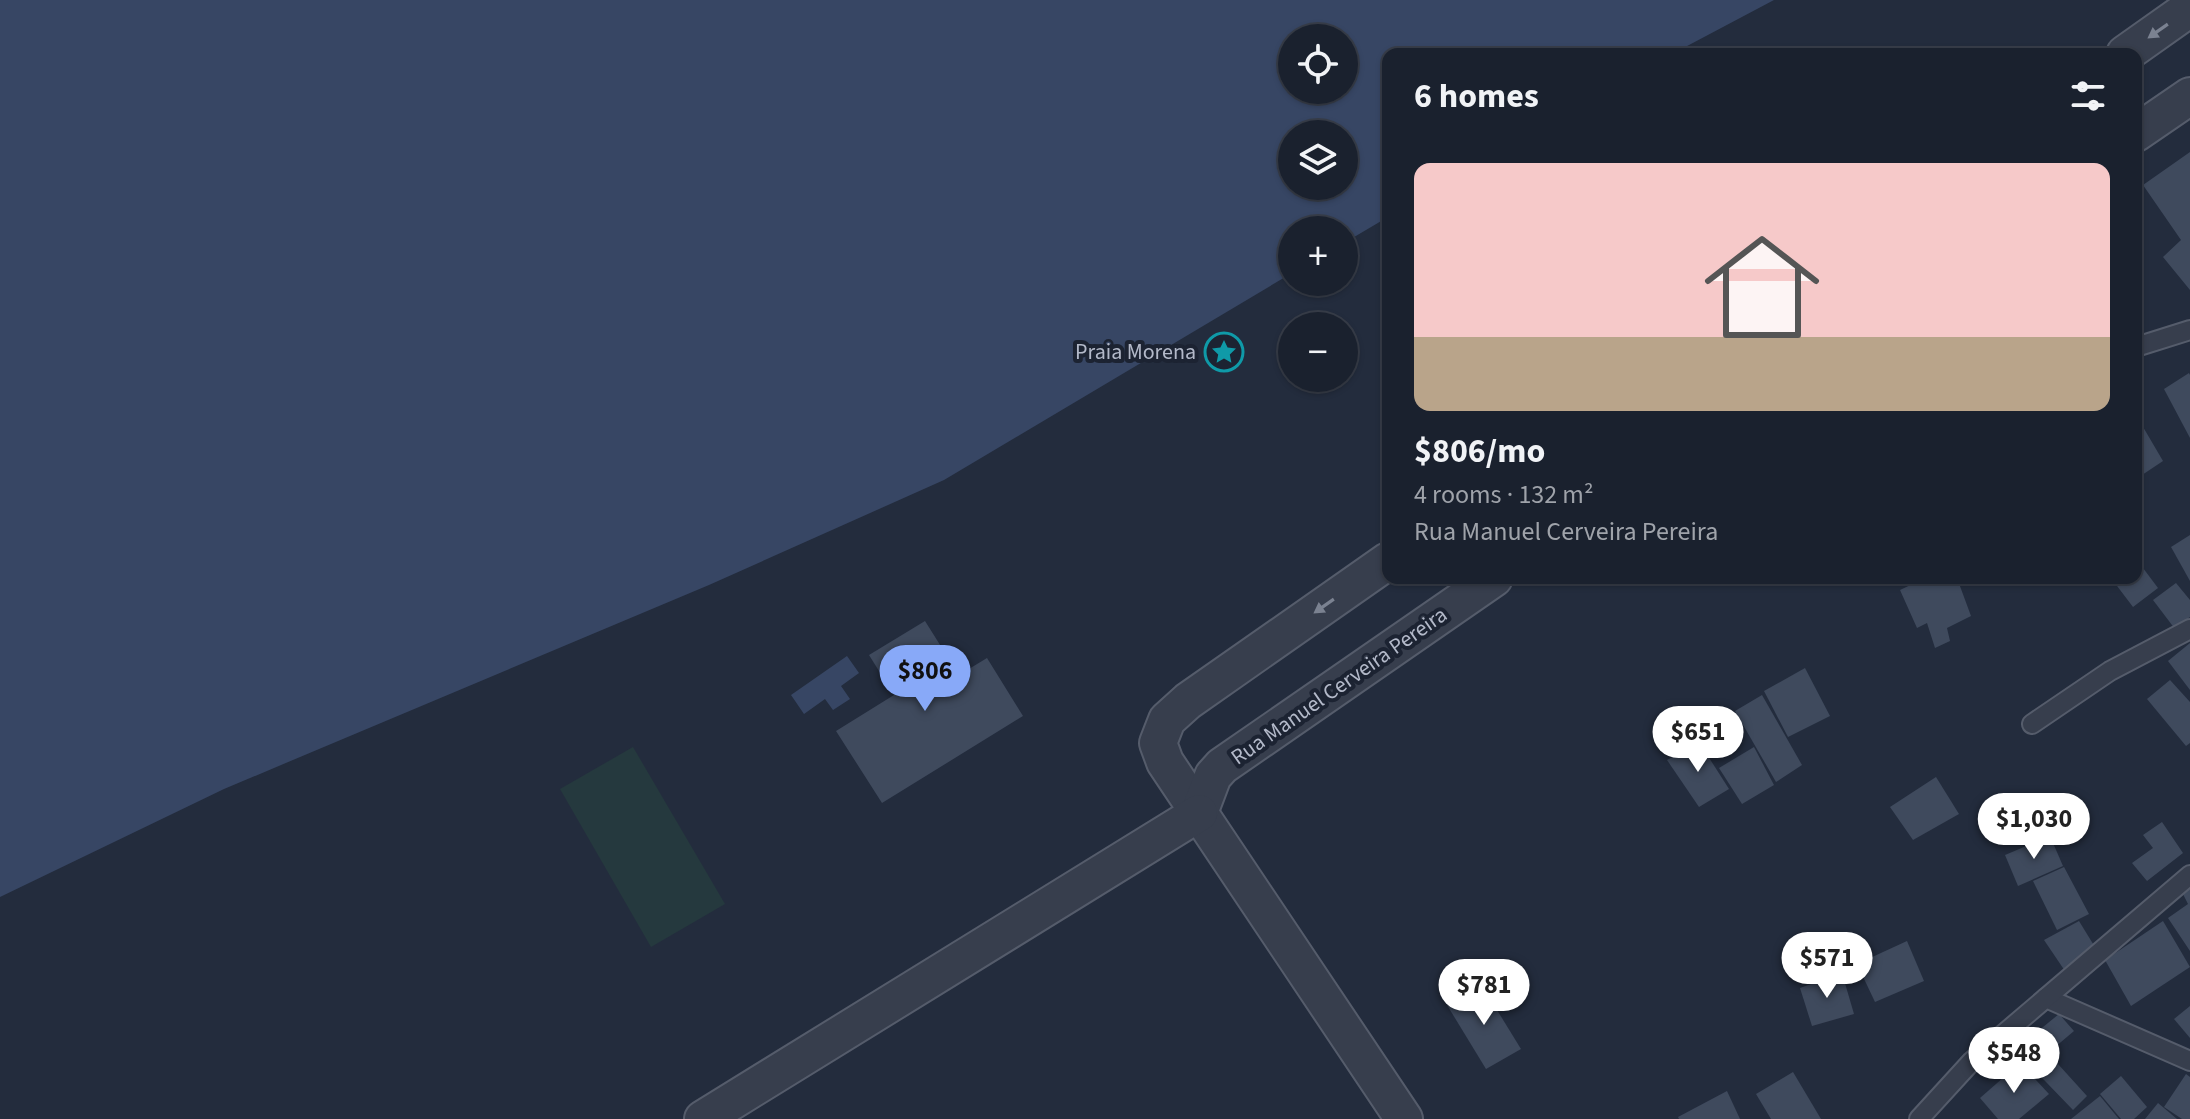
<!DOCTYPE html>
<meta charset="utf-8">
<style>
body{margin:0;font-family:"Source Sans 3",sans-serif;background:#272e3a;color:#f1f3f6;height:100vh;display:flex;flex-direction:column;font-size:30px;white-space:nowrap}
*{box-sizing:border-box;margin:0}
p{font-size:26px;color:#9fa3aa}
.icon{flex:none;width:44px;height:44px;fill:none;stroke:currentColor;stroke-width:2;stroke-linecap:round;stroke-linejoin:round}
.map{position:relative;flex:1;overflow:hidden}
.sheet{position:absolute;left:1382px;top:48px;width:760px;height:536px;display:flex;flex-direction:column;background:#1a212e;border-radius:16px;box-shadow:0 2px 6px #0004,0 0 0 2px #383e4a}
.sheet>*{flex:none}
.tools{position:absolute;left:1278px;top:24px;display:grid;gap:16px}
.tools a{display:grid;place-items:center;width:80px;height:80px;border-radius:50%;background:#1a212e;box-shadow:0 2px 6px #0004,0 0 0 2px #383e4a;font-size:40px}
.price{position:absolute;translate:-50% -68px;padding:0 18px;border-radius:28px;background:#fff;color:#222;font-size:26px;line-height:52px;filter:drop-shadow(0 2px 4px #0008)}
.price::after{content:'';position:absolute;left:50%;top:48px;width:24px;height:18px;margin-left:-12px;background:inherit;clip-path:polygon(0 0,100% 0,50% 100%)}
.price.current{background:#88a9f8;color:#111}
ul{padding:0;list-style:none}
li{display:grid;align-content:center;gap:16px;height:424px;padding:0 32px}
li+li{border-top:2px solid #383e4a}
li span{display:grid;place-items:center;height:248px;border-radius:16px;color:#555}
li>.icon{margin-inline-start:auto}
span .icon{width:144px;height:144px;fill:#fffc;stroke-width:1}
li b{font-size:34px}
h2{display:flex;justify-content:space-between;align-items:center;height:96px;padding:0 32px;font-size:34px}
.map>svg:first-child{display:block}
.green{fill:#25393e}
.water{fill:#374664;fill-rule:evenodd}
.building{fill:#3f4a5d}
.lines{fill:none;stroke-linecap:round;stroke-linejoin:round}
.service-casing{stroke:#555c6b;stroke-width:22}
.minor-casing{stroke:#555c6b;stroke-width:40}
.service{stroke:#373e4d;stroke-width:18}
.minor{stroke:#373e4d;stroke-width:36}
.oneway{fill:#7b8291}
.labels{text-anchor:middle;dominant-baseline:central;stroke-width:8;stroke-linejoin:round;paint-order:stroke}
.poi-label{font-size:22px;fill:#b3b9c9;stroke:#1c2332;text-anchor:end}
.street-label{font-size:22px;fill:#b3b9c9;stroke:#1c2332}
</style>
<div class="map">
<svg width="2190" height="1119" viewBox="0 0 2190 1119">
<rect width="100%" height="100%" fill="#232c3d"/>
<polygon class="green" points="633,747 725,904 651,947 560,789"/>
<g class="water">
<path d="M 0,0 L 1774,0 L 1672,54 L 1388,54 L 1388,217 L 1344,243 L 1344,230 L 1292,230 L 1292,273 L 944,480 L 709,585 L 224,789 L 0,897 ZM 1292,38 L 1344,38 L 1344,90 L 1292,90 ZM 1292,134 L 1344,134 L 1344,186 L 1292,186 Z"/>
<polygon points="847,656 859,673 841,686 850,699 833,710 825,699 804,714 791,695"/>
</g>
<g class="building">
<polygon points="2190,152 2190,290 2163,257 2181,240 2143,185"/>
<polygon points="2189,373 2190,375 2190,438 2164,389"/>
<polygon points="2136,415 2163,461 2136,479"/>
<polygon points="2190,535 2190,581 2171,547"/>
<polygon points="2143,568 2158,588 2133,607 2111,578 2136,578 2136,572"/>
<polygon points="1925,578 1957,578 1971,616 1947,628 1950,641 1935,648 1927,623 1917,628 1900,590"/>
<polygon points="2176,583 2190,600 2190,617 2175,629 2153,600"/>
<polygon points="925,621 959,675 987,658 1023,716 882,803 836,731 894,695 869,655"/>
<polygon points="2190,643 2190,690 2168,661"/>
<polygon points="1805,668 1830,716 1788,737 1764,691"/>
<polygon points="2170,680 2190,702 2190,743 2186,746 2147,699"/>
<polygon points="1762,695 1802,765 1776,782 1735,711"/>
<polygon points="1699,742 1729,789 1699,807 1667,760"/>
<polygon points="1754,747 1774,785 1742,804 1719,768"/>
<polygon points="1936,777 1959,814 1913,840 1890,807"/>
<polygon points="2162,822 2183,853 2147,881 2132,863 2153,848 2143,835"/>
<polygon points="2050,836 2063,866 2018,886 2005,855"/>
<polygon points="2064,867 2089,914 2057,930 2033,881"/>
<polygon points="2190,887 2190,951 2168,918 2188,904 2182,892"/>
<polygon points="2079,921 2098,952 2067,974 2044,940"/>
<polygon points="2163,921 2190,967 2131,1006 2105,960"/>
<polygon points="1907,941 1924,981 1875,1002 1857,964"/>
<polygon points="1842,973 1854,1014 1812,1026 1800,988"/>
<polygon points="1481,984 1521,1049 1486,1069 1447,1005"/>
<polygon points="2190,1006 2190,1038 2174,1019"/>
<polygon points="2059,1014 2074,1031 2048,1053 2087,1096 2073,1110 2015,1050"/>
<polygon points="2020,1063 2049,1094 2019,1119 1998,1119 1980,1098"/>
<polygon points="1793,1072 1821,1119 1771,1119 1756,1094"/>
<polygon points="2186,1074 2190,1077 2190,1119 2182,1119 2164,1107"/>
<polygon points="2121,1076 2147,1107 2134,1119 2121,1119 2100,1094"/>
<polygon points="1727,1091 1740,1119 1679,1119 1678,1117"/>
<polygon points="2100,1096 2119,1119 2071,1119"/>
<polygon points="2158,1103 2164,1108 2177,1119 2145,1119"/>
</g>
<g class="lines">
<defs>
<g id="service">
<polyline points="2136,347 2190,330"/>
<polyline points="2032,724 2110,671 2190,629"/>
<polyline points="2046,998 2190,1061"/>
<polyline points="1919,1119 1972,1061 2190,875"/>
</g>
<g id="minor">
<polyline points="2125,54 2190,8"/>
<polyline points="2136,133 2190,96"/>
<polyline points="1388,561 1188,701 1167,720 1158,743 1165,762 1404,1119"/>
<polyline points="1199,813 1213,776 1222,766 1494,578"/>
<polyline points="703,1119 1199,813"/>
</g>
</defs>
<use href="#service" class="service-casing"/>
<use href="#minor" class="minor-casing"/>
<use href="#service" class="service"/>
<use href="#minor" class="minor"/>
</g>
<defs><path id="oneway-solid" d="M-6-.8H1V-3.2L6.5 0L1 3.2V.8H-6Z" transform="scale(2)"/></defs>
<g class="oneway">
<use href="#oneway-solid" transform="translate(2158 31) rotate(145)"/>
<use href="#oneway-solid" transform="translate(1324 606) rotate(145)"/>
</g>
<defs>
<symbol id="sight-ring" viewBox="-11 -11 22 22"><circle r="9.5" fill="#1c2332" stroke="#0f9aa8" stroke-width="1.5"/><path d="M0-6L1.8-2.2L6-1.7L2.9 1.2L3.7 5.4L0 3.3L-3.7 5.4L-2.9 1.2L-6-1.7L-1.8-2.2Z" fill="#0f9aa8"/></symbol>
</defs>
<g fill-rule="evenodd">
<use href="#sight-ring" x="1202" y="330" width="44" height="44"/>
</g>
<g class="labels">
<g class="poi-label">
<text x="1196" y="352">Praia Morena</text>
</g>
<g class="street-label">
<text transform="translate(1339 686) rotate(-35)">Rua Manuel Cerveira Pereira</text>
</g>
</g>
</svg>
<div class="tools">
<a><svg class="icon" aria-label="locate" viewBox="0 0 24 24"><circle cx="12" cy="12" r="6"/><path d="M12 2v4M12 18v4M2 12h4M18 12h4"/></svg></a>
<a><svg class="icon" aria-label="layers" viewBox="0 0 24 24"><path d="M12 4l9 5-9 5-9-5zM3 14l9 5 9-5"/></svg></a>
<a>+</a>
<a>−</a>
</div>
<b class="price current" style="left:925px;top:713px">$806</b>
<b class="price" style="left:1698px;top:774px">$651</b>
<b class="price" style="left:2034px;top:861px">$1,030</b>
<b class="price" style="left:1827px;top:1000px">$571</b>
<b class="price" style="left:1484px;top:1027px">$781</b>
<b class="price" style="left:2014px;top:1095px">$548</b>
<section class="sheet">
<h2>6 homes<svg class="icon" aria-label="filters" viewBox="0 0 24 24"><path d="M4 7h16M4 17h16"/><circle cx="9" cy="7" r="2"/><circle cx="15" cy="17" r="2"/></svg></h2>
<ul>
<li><span style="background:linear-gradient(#f6c9c9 70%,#b9a48a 0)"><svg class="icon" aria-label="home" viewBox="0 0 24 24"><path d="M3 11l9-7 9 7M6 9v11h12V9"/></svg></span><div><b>$806/mo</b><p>4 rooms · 132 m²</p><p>Rua Manuel Cerveira Pereira</p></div></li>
</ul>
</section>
</div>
